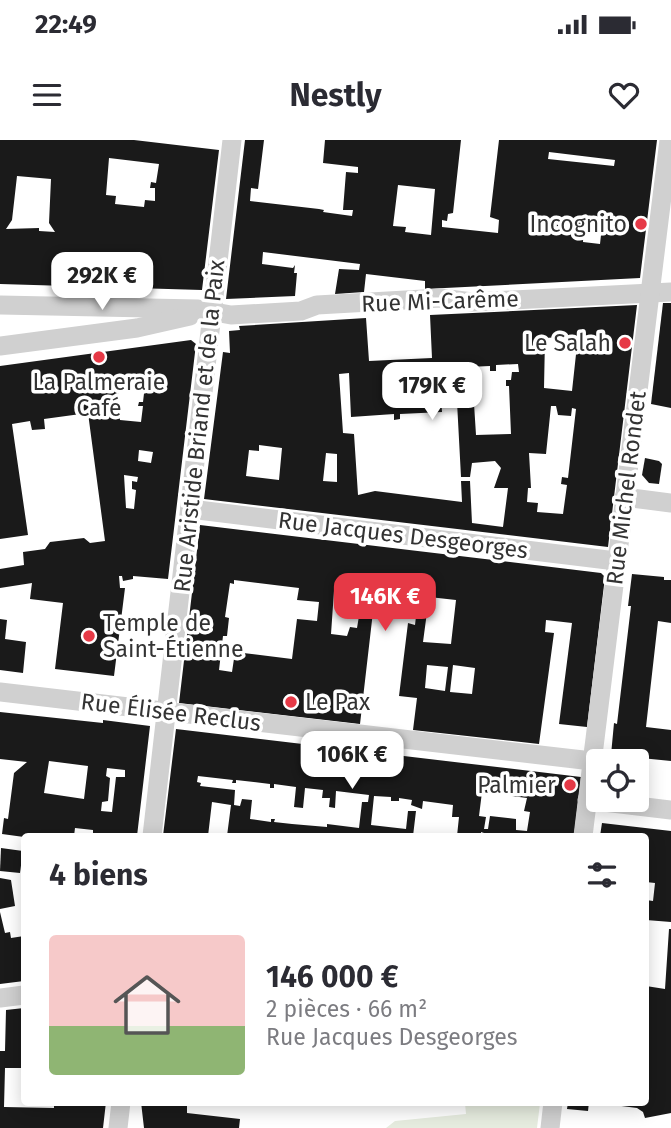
<!DOCTYPE html>
<html lang="fr">
<meta charset="utf-8">
<style>
body{margin:0;font-family:"Fira Sans",sans-serif;background:#f2f2f3;color:#2b2b33;height:100vh;display:flex;flex-direction:column;font-size:26px;white-space:nowrap}
*{box-sizing:border-box;margin:0}
p{font-size:23px;color:#7c7c81}
.icon{flex:none;width:38px;height:38px;fill:none;stroke:currentColor;stroke-width:2;stroke-linecap:round;stroke-linejoin:round}
.map{position:relative;flex:1;overflow:hidden}
.sheet{position:absolute;left:21px;top:693px;width:628px;height:273px;display:flex;flex-direction:column;background:#fff;border-radius:7px;box-shadow:0 4px 18px #0003}
.sheet>*{flex:none}
.controls{position:absolute;left:586px;top:609px;display:grid;gap:14px}
.controls a{display:grid;place-items:center;width:63px;height:63px;border-radius:7px;background:#fff;box-shadow:0 4px 18px #0003;font-size:35px}
.price{position:absolute;translate:-50% -60px;padding:0 16px;border-radius:14px;background:#fff;color:#222;font-size:23px;line-height:46px;filter:drop-shadow(0 2px 4px #0008)}
.price::after{content:'';position:absolute;left:50%;top:42px;width:21px;height:16px;margin-left:-10px;background:inherit;clip-path:polygon(0 0,100% 0,50% 100%)}
.price.current{background:#e63946;color:#fff}
ul{padding:0;list-style:none}
li{display:flex;align-items:center;gap:21px;height:175px;padding:0 28px}
li+li{border-top:2px solid #e1e1e2}
li span{display:grid;place-items:center;flex:none;width:196px;height:140px;border-radius:7px;color:#555}
li>.icon{margin-inline-start:auto}
span .icon{width:84px;height:84px;fill:#fffc;stroke-width:1}
li b{font-size:30px}
h2{display:flex;justify-content:space-between;align-items:center;height:84px;padding:0 28px;font-size:30px}
.status{display:flex;justify-content:space-between;align-items:center;height:49px;padding:0 35px;background:#fff;direction:ltr}
.status svg{height:19px;fill:currentColor}
header{display:flex;justify-content:space-between;align-items:center;height:91px;padding:0 28px;background:#fff;font-size:32px;font-weight:700}
.map>svg:first-child{display:block}
.green{fill:#e6ecdf}
.building{fill:#1a1a1a;fill-rule:evenodd}
.lines{fill:none;stroke-linecap:round;stroke-linejoin:round}
.street{stroke:#d0d0d0;stroke-width:19}
.poi-dot{fill:#e63946;stroke:#fff;stroke-width:2.5}
.labels{text-anchor:middle;dominant-baseline:central;stroke-width:7;stroke-linejoin:round;paint-order:stroke}
.poi-label{font-size:23px;fill:#333;stroke:#fff;text-anchor:end}
.street-label{font-size:23px;fill:#333;stroke:#fff}
</style>
<div class="status"><b>22:49</b><svg viewBox="0 0 49 12"><path d="M0 12V9h3v3zM5 12V6h3v6zM10 12V3h3v9zM15 12V0h3v12zM26 1h20v11H26zM47 4h2v5h-2z"/></svg></div>
<header><svg class="icon" aria-label="menu" viewBox="0 0 24 24"><path d="M4 6h16M4 12h16M4 18h16"/></svg>Nestly<svg class="icon" aria-label="heart" viewBox="0 0 24 24"><path d="M12 20l-8-8c-3-5 5-10 8-4 3-6 11-1 8 4z"/></svg></header>
<div class="map">
<svg width="671" height="988" viewBox="0 0 671 988">
<rect width="100%" height="100%" fill="#fff"/>
<polygon class="green" points="465,963 540,963 537,988 386,988 395,981 466,974"/>
<g class="building">
<path d="M 0,0 L 134,0 L 219,10 L 202,150 L 0,144 ZM 109,18 L 159,24 L 156,43 L 151,42 L 150,48 L 155,48 L 155,61 L 145,60 L 144,67 L 115,64 L 116,56 L 106,55 ZM 17,36 L 51,39 L 49,83 L 55,92 L 39,91 L 39,88 L 6,89 L 12,80 Z"/>
<path d="M 245,0 L 264,0 L 258,49 L 251,48 L 250,61 L 319,69 L 324,70 L 323,72 L 352,76 L 353,70 L 343,70 L 346,32 L 358,33 L 358,27 L 323,23 L 325,0 L 461,0 L 453,73 L 448,74 L 447,81 L 442,80 L 442,87 L 498,93 L 499,80 L 490,77 L 499,0 L 657,0 L 640,138 L 425,149 L 425,141 L 366,134 L 364,152 L 335,154 L 339,129 L 359,130 L 360,124 L 263,112 L 262,124 L 293,128 L 295,125 L 294,133 L 297,133 L 295,156 L 226,159 ZM 549,12 L 615,20 L 614,26 L 548,19 ZM 398,45 L 435,49 L 431,95 L 405,92 L 406,87 L 393,86 ZM 593,76 L 603,77 L 600,104 L 583,102 L 584,78 L 592,79 Z"/>
<polygon points="663,163 671,163 671,268 651,264"/>
<path d="M 637,165 L 608,407 L 204,359 L 223,212 L 230,213 L 229,191 L 240,190 L 239,186 L 366,178 L 369,221 L 432,218 L 430,175 ZM 578,196 L 572,251 L 544,248 L 545,198 ZM 518,224 L 519,232 L 512,232 L 511,240 L 506,240 L 506,246 L 509,246 L 511,294 L 476,295 L 473,248 L 469,249 L 468,227 L 490,226 L 490,231 L 496,231 L 496,225 ZM 349,233 L 351,277 L 394,274 L 394,280 L 400,279 L 400,274 L 442,272 L 440,244 L 456,243 L 461,337 L 470,337 L 472,323 L 495,321 L 501,328 L 494,348 L 508,348 L 503,387 L 472,383 L 470,341 L 461,341 L 462,362 L 375,351 L 358,355 L 354,294 L 343,293 L 339,234 ZM 551,266 L 556,266 L 558,275 L 571,276 L 572,268 L 576,269 L 568,338 L 562,337 L 561,344 L 567,345 L 563,374 L 537,372 L 538,363 L 527,362 L 528,348 L 531,348 L 529,313 L 546,314 ZM 259,305 L 282,308 L 279,340 L 246,336 L 249,310 L 259,311 ZM 326,313 L 337,314 L 337,342 L 323,341 Z"/>
<path d="M 191,200 L 196,204 L 168,439 L 133,436 L 133,439 L 123,441 L 122,436 L 119,436 L 120,448 L 125,448 L 114,536 L 55,529 L 63,463 L 30,459 L 32,443 L 0,448 L 0,429 L 24,425 L 23,412 L 45,409 L 50,402 L 84,398 L 90,403 L 105,401 L 88,273 L 44,279 L 45,289 L 32,290 L 30,281 L 12,284 L 28,395 L 0,399 L 0,226 ZM 139,244 L 145,245 L 143,262 L 139,262 L 138,266 L 143,266 L 141,282 L 120,280 L 118,249 L 138,251 ZM 139,310 L 153,312 L 151,323 L 138,321 ZM 124,335 L 138,337 L 137,342 L 132,341 L 132,349 L 136,350 L 134,369 L 126,368 Z"/>
<polygon points="645,318 659,321 662,324 659,344 649,343 642,335"/>
<path d="M 200,385 L 601,433 L 605,437 L 587,587 L 559,584 L 572,483 L 546,480 L 545,492 L 554,493 L 539,604 L 413,590 L 417,558 L 399,556 L 408,483 L 415,485 L 417,468 L 374,463 L 360,584 L 179,563 ZM 234,440 L 299,448 L 297,460 L 319,462 L 317,481 L 297,479 L 292,519 L 235,512 L 232,532 L 219,530 L 223,496 L 227,496 L 229,478 L 225,477 L 230,443 L 234,444 ZM 334,451 L 367,455 L 366,463 L 361,464 L 357,488 L 350,487 L 347,496 L 331,494 ZM 429,457 L 456,460 L 451,504 L 423,502 ZM 427,525 L 448,527 L 445,551 L 425,548 ZM 453,525 L 475,528 L 472,554 L 450,552 Z"/>
<polygon points="632,434 664,437 664,440 671,440 671,483 658,481 646,587 671,590 671,621 611,615 614,583 617,584 631,466 628,466"/>
<polygon points="0,479 7,480 5,499 26,502 23,533 0,530"/>
<path d="M 0,572 L 103,583 L 103,580 L 150,586 L 137,696 L 93,696 L 93,690 L 75,688 L 74,696 L 24,697 L 2,694 L 4,678 L 8,679 L 14,633 L 27,622 L 0,619 ZM 49,621 L 88,626 L 84,659 L 44,653 ZM 107,628 L 125,630 L 125,637 L 116,637 L 112,672 L 101,671 L 102,662 L 108,661 L 110,638 L 106,636 Z"/>
<path d="M 176,589 L 581,637 L 574,696 L 484,696 L 484,693 L 481,692 L 481,696 L 457,696 L 459,677 L 452,677 L 453,665 L 423,661 L 422,669 L 411,665 L 412,660 L 399,658 L 399,661 L 391,661 L 391,657 L 374,656 L 371,685 L 406,689 L 408,671 L 416,671 L 413,696 L 227,696 L 231,665 L 212,662 L 208,696 L 163,696 ZM 198,636 L 233,640 L 232,643 L 236,643 L 236,640 L 270,644 L 270,648 L 274,648 L 274,644 L 296,647 L 294,667 L 303,668 L 305,648 L 323,650 L 322,658 L 330,658 L 329,667 L 335,668 L 336,651 L 369,655 L 368,662 L 362,662 L 359,688 L 327,684 L 327,687 L 292,684 L 274,682 L 275,679 L 271,679 L 271,682 L 250,679 L 252,660 L 242,659 L 240,666 L 234,665 L 235,650 L 200,646 L 201,643 L 197,642 ZM 482,652 L 527,658 L 524,671 L 530,672 L 527,691 L 516,690 L 516,679 L 490,676 L 488,689 L 484,689 L 486,677 L 479,676 Z"/>
<polygon points="602,683 671,691 671,782 646,780 646,760 653,761 655,743 646,742 646,696 600,696"/>
<polygon points="1,708 23,711 20,733 0,731"/>
<polygon points="0,738 11,740 15,766 0,769"/>
<polygon points="0,772 5,793 10,792 11,798 24,796 24,841 0,844"/>
<polygon points="669,789 671,789 671,973 645,978 643,972 637,968 606,964 606,962 646,962 646,846 665,849"/>
<polygon points="24,868 24,928 5,928 4,967 54,968 54,962 106,962 103,988 0,988 0,911 5,911 6,870"/>
<polygon points="141,962 193,962 193,966 187,966 187,973 240,979 239,988 144,988"/>
<polygon points="568,962 589,962 588,971 567,969"/>
</g>
<g class="lines">
<g class="street">
<polyline points="0,165 198,169 231,175 301,171 317,165 441,158 472,162 671,152"/>
<polyline points="0,206 137,188 190,176"/>
<polyline points="624,357 671,363"/>
<polyline points="190,369 616,421"/>
<polyline points="0,552 592,621"/>
<polyline points="587,660 671,670"/>
<polyline points="152,696 232,0"/>
<polyline points="583,696 669,0"/>
<polyline points="0,858 24,855"/>
<polyline points="118,988 121,962"/>
<polyline points="550,988 553,962"/>
</g>
</g>
<g class="poi-dot">
<circle cx="641" cy="84" r="7"/>
<circle cx="625" cy="203" r="7"/>
<circle cx="99" cy="217" r="7"/>
<circle cx="89" cy="496" r="7"/>
<circle cx="291" cy="562" r="7"/>
<circle cx="570" cy="645" r="7"/>
</g>
<g class="labels">
<g class="poi-label">
<text x="627" y="84">Incognito</text>
<text x="611" y="203">Le Salah</text>
<text x="99" y="242" text-anchor="middle">La Palmeraie<tspan x="99" dy="26">Café</tspan></text>
<text x="103" y="483" text-anchor="start">Temple de<tspan x="103" dy="26">Saint-Étienne</tspan></text>
<text x="305" y="562" text-anchor="start">Le Pax</text>
<text x="556" y="645">Palmier</text>
</g>
<g class="street-label">
<text transform="translate(440 161) rotate(-2)">Rue Mi-Carême</text>
<text transform="translate(199 286) rotate(-84)">Rue Aristide Briand et de la Paix</text>
<text transform="translate(626 348) rotate(-83)">Rue Michel Rondet</text>
<text transform="translate(403 395) rotate(7)">Rue Jacques Desgeorges</text>
<text transform="translate(171 572) rotate(7)">Rue Élisée Reclus</text>
</g>
</g>
</svg>
<div class="controls">
<a><svg class="icon" aria-label="locate" viewBox="0 0 24 24"><circle cx="12" cy="12" r="6"/><path d="M12 2v4M12 18v4M2 12h4M18 12h4"/></svg></a>
</div>
<b class="price" style="left:102px;top:172px">292K €</b>
<b class="price" style="left:432px;top:282px">179K €</b>
<b class="price current" style="left:385px;top:493px">146K €</b>
<b class="price" style="left:352px;top:651px">106K €</b>
<section class="sheet">
<h2>4 biens<svg class="icon" aria-label="filters" viewBox="0 0 24 24"><path d="M4 7h16M4 17h16"/><circle cx="9" cy="7" r="2"/><circle cx="15" cy="17" r="2"/></svg></h2>
<ul>
<li><span style="background:linear-gradient(#f6c9c9 65%,#8fb573 0)"><svg class="icon" aria-label="home" viewBox="0 0 24 24"><path d="M3 11l9-7 9 7M6 9v11h12V9"/></svg></span><div><b>146 000 €</b><p>2 pièces · 66 m²</p><p>Rue Jacques Desgeorges</p></div></li>
</ul>
</section>
</div>
